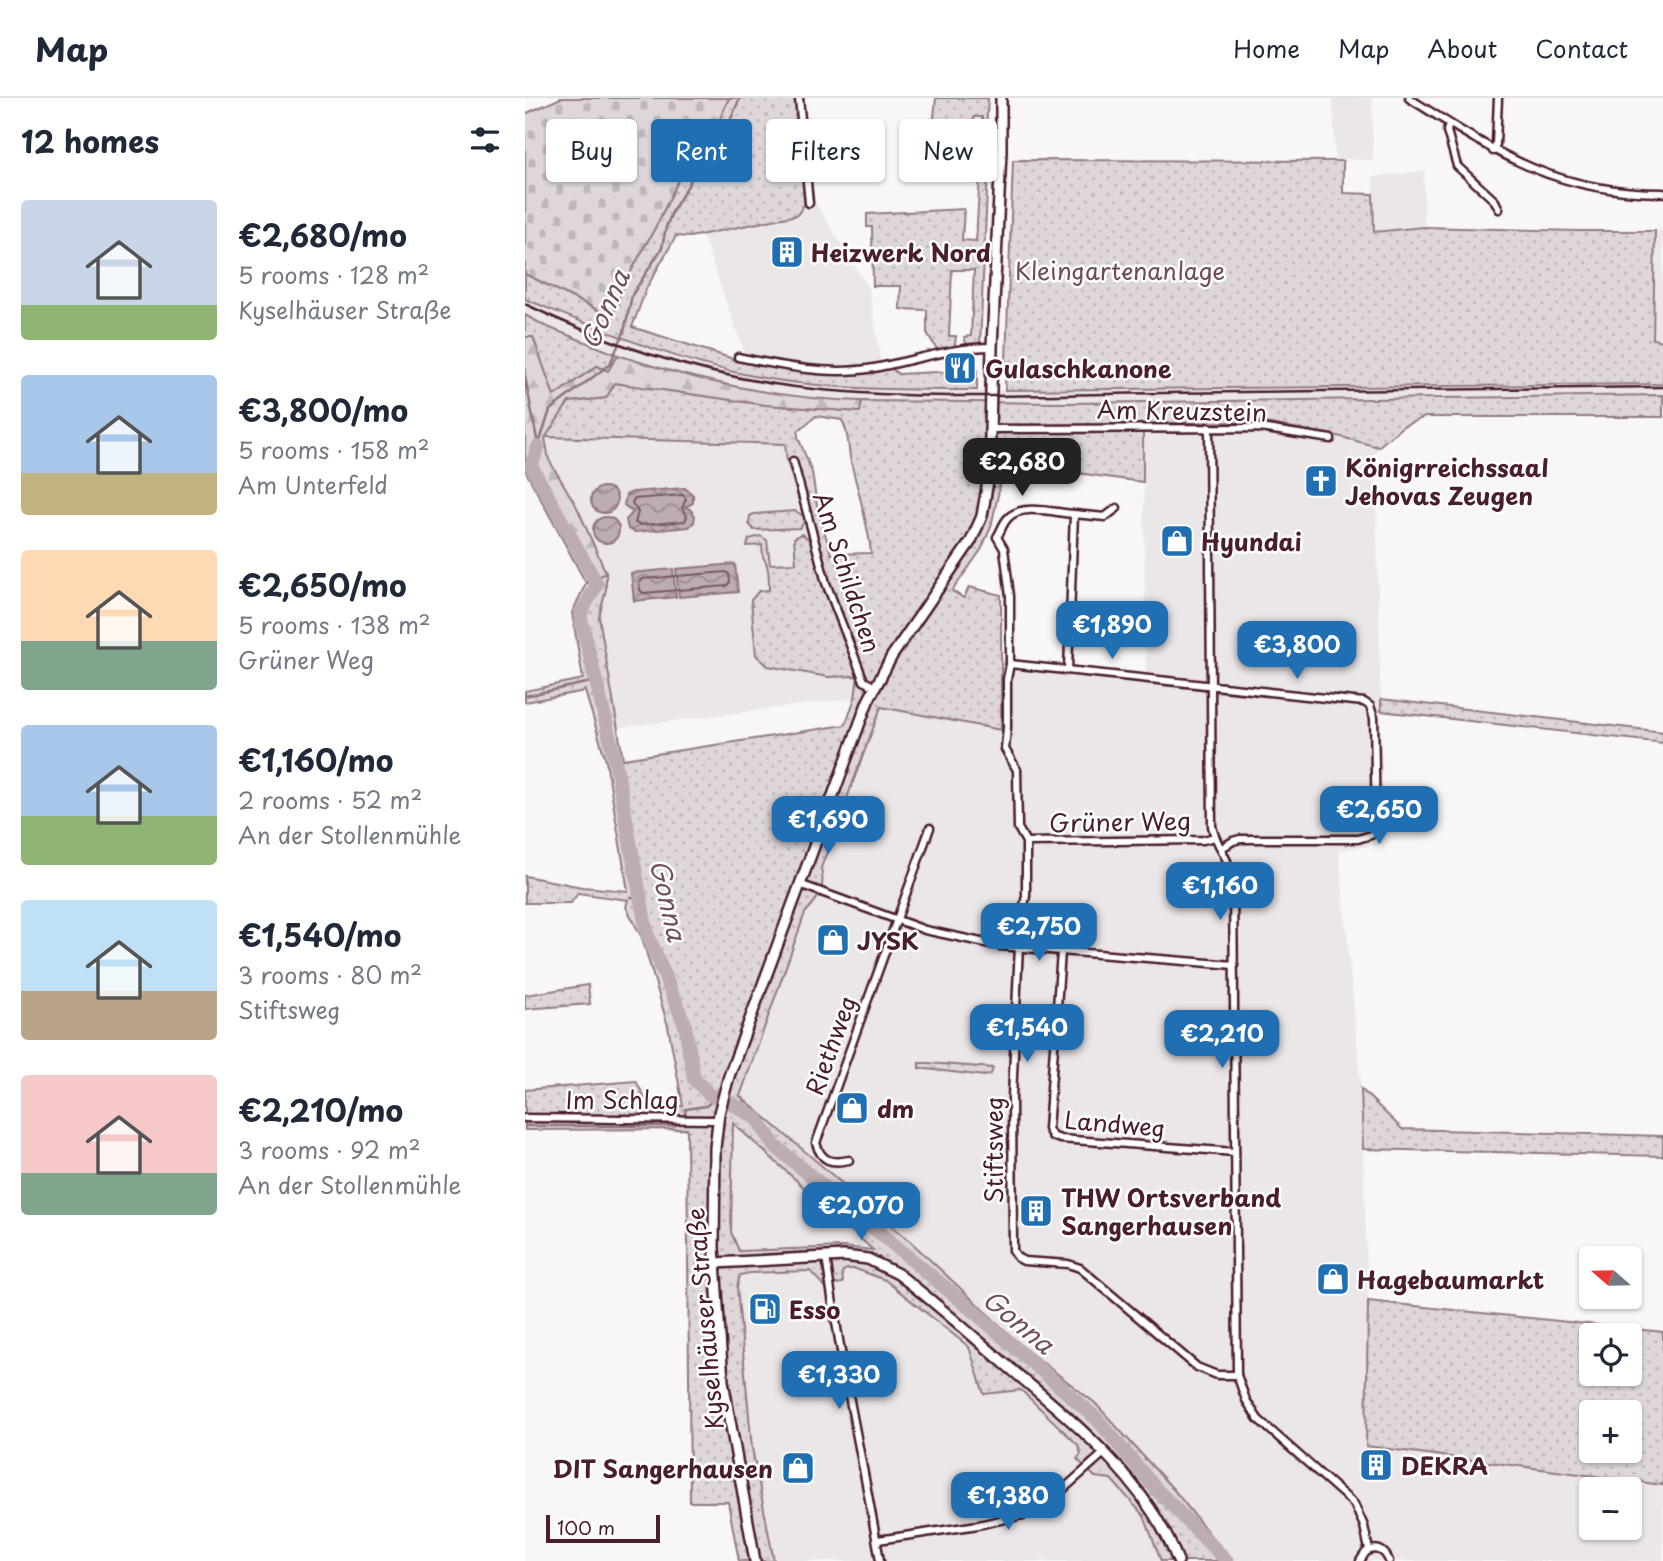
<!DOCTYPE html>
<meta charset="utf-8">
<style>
body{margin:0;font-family:"Playpen Sans",sans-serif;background:#f6f6f7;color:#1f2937;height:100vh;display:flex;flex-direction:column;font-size:26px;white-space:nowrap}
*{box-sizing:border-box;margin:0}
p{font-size:23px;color:#747a83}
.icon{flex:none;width:38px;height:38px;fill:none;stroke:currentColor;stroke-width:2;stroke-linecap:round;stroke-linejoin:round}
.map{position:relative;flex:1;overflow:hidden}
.details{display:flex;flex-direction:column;background:#fff;width:525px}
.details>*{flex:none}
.top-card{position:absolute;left:21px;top:21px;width:665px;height:63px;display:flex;gap:14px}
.needle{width:46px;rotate:290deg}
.buttons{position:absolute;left:1054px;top:1148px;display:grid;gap:14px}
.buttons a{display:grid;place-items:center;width:63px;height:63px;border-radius:7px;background:#fff;box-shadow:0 2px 5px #0004;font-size:35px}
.scale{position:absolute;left:21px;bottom:18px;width:114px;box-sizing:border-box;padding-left:7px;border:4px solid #4a1f2b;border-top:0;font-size:19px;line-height:24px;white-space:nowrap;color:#4a1f2b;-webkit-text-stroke:5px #fff;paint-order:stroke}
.price{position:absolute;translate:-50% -60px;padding:0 16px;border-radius:14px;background:#1f6fb2;color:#fff;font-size:23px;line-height:46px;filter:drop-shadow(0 2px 4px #0008)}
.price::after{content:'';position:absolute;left:50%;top:42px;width:21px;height:16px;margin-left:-10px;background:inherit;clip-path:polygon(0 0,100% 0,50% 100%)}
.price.selected{background:#222;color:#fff}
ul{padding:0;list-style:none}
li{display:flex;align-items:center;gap:21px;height:175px;padding:0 21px}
li span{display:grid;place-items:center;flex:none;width:196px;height:140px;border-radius:7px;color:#555}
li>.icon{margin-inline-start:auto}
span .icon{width:84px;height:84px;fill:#fffc;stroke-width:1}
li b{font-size:30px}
h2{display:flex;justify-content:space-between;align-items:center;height:84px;padding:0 21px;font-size:30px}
.chip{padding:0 24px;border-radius:7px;background:#fff;box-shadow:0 2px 5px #0004;font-size:24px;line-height:63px}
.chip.selected{background:#1f6fb2;color:#fff}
header{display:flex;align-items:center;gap:42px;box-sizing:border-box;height:98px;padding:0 35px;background:#fff;border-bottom:2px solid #e0e1e3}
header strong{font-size:33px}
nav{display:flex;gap:38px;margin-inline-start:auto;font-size:24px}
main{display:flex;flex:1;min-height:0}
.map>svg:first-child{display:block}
.built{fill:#ebe6e8;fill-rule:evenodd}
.grass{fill:url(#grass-dots);stroke:#947a82;stroke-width:2;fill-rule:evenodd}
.forest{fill:url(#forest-firs);stroke:#947a82;stroke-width:2}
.cemetery{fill:url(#cemetery-stones);stroke:#947a82;stroke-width:2}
.water{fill:url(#water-waves);stroke:#8f747b;stroke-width:2}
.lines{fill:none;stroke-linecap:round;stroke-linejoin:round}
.shore{stroke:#785860;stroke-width:2}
.stream{stroke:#8f747b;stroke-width:2.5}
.river{stroke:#bdadb0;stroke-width:14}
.street-casing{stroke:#4a1f2b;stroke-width:11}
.secondary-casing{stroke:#4a1f2b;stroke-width:14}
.street{stroke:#fff;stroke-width:6}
.secondary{stroke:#fff;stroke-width:9}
.rail{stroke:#4a1f2b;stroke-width:2.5}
.labels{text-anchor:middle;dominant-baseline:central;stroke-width:5;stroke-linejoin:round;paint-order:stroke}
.poi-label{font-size:24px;font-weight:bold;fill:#4a1f2b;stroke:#fff;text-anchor:start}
.park-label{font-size:24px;fill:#6f4d56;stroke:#fff}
.street-label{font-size:24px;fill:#4a1f2b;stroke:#fff}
.water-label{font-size:26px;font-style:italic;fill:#72515a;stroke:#fff}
</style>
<header>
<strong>Map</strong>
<nav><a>Home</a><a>Map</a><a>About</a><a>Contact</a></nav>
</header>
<main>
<section class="details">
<h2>12 homes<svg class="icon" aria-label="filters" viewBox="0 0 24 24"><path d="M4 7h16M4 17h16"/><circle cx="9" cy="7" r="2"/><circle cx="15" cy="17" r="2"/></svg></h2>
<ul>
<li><span style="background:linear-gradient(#c9d6e8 75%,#8fb573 0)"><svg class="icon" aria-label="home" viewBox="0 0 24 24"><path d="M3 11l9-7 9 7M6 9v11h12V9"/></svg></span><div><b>€2,680/mo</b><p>5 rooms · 128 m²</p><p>Kyselhäuser Straße</p></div></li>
<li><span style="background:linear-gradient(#a9c7e8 70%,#c2b280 0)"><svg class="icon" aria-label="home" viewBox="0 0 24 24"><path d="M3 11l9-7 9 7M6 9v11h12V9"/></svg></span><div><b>€3,800/mo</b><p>5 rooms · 158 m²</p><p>Am Unterfeld</p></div></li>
<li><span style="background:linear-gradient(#ffd9b3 65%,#7fa58c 0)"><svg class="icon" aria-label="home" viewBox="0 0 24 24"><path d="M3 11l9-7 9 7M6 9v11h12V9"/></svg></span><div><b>€2,650/mo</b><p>5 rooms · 138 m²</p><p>Grüner Weg</p></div></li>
<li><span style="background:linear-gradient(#a9c7e8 65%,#8fb573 0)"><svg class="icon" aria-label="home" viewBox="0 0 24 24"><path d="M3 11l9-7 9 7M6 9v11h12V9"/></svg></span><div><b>€1,160/mo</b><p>2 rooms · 52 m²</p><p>An der Stollenmühle</p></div></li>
<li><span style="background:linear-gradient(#bfe0f5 65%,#b9a48a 0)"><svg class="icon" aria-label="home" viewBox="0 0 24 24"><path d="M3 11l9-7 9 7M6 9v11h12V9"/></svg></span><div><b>€1,540/mo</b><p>3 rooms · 80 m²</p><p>Stiftsweg</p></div></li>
<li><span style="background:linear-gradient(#f6c9c9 70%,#7fa58c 0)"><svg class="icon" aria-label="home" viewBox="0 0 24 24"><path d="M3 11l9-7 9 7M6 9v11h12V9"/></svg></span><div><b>€2,210/mo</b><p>3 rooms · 92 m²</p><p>An der Stollenmühle</p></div></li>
</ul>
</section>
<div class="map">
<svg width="1138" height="1463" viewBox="0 0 1138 1463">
<defs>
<pattern id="grass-dots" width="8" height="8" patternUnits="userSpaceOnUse" patternTransform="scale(1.75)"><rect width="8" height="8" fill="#ded6d9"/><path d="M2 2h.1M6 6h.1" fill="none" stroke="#c0b7ba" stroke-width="1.8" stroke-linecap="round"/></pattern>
<pattern id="forest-firs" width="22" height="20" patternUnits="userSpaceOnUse" patternTransform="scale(1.75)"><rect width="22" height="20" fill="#ded6d9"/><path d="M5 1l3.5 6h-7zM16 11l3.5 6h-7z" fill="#c0b7ba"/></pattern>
<pattern id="cemetery-stones" width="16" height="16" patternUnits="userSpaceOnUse" patternTransform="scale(1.75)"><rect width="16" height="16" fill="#ded6d9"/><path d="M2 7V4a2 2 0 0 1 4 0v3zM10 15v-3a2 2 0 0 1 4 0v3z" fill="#c0b7ba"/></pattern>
<pattern id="water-waves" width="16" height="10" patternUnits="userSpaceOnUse" patternTransform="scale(1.75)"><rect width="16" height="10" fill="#bdadb0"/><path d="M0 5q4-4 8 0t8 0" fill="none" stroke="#9c8c8f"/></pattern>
</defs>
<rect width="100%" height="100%" fill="#f8f6f7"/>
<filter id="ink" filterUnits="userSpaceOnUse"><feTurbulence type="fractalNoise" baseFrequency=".0143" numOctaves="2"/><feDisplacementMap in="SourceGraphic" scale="14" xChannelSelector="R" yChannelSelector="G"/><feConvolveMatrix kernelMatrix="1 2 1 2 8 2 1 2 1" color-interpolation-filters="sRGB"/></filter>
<g filter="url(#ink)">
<g class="built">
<polygon points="808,0 847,0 848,62 810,61"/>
<polygon points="899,73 899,129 849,134 848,79"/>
<polygon points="289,103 344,191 357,271 304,278 223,265 177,136 272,117 281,104"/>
<polygon points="1138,132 1138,243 1128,242 1130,133"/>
<polygon points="0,201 137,255 167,263 229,278 339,290 400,293 1138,286 1138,297 542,305 311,302 202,287 126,268 20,228 0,217"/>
<path d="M 734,324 L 809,337 L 853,349 L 850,357 L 859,746 L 814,752 L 836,991 L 843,1203 L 841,1348 L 1138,1387 L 1138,1463 L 706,1463 L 649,1392 L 570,1305 L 500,1251 L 387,1145 L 215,998 L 280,815 L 293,800 L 299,783 L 296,770 L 356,609 L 475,632 L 475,560 L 621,575 L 618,325 ZM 1066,1391 L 1104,1391 L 1104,1430 L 1066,1430 Z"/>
<polygon points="20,339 260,345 262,363 287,445 333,578 330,600 92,630 74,519 81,491 81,475 52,409 24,362"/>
<polygon points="207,1024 299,1106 349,1152 318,1149 214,1153 206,1134"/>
<polygon points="322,1171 346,1175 360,1182 444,1249 459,1296 496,1292 553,1347 556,1356 553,1361 566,1376 586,1381 619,1418 636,1463 249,1463 227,1350 212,1189 215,1177 286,1173 292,1181"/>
</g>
<g class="grass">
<path d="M 204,0 L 270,0 L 281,104 L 272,117 L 165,139 L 151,138 L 122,189 L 107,229 L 215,263 L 289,276 L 318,277 L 366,270 L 373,276 L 452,272 L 452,292 C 378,292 302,292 228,278 C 149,263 75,231 0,201 L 0,176 L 87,219 L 99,186 L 131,128 L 170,48 L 193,25 Z"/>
<polygon points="411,0 463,0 461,33 457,32 457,19 449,19 448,31 408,29"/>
<polygon points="457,42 459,42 459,48 461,48 463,71 455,246 442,247 439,239 446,238 449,172 427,172 424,238 431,238 430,246 427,251 413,253 402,235 402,212 375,211 376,188 348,188 347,129 342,129 342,116 439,111 437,142 451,143"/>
<polygon points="488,62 818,63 818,95 848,96 849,134 899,129 1052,133 1130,133 1128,241 1138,243 1138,286 480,292"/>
<polygon points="0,217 20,228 93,257 83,273 72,268 29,298 8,239 0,239"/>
<path d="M 90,285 L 241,307 L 334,314 L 337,303 L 542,305 L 1138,297 L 1138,319 L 900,319 L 878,328 L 853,349 L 809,337 L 734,324 L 618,325 L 618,384 L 480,365 L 466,429 L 456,452 L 427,493 L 439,500 L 444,489 L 476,497 L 476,632 L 356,609 L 296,770 C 301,791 294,800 280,815 L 215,998 L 387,1145 L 500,1251 L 570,1305 L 649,1392 L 706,1463 L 636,1463 L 619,1418 L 586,1381 L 570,1379 L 552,1361 L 556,1356 L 553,1347 L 496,1292 L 459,1296 L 444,1249 L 360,1182 L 331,1171 L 322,1171 L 317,1174 L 318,1185 L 299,1188 L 285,1173 L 225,1175 L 215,1177 L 212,1189 L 227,1350 L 249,1463 L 214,1463 L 203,1404 L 165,1404 L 162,1031 L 0,1032 L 0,992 L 111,983 L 124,1008 L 158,1008 L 143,928 L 117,840 L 101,809 L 103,802 L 53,795 L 46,805 L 0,805 L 0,778 L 57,789 L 103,793 L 81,663 L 60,593 L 0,604 L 0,593 L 58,581 L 47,515 L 61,485 L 81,475 L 81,491 L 74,519 L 98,661 L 320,627 L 330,600 L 333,578 L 303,579 L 243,568 L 231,557 L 226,502 L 234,493 L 244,492 C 244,479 244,467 238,459 L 237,447 L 222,448 L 224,441 L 235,438 L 242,442 L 245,466 L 271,465 L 269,440 L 277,436 L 286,443 L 280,423 L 275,430 L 229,432 L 224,426 L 225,418 L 229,416 L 270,413 L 279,418 L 262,363 L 260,346 L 20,339 L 44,304 L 81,300 ZM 291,318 L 317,322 C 325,338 322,347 326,364 C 333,394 343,424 346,455 L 306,456 L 292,408 L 287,374 L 273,339 L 273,333 ZM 208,1025 L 348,1152 L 318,1149 L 214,1153 L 206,1134 Z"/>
<polygon points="856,601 1138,634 1138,645 856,613"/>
<polygon points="63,887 65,906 0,911 0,897"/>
<polygon points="394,965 403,965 468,970 466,976 460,978 394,970"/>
<polygon points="836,991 877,1031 1138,1038 1138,1058 838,1051"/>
<path d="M 843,1203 L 1138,1234 L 1138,1387 L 841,1348 ZM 1104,1237 L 1104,1276 L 1066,1276 L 1066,1237 ZM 1066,1314 L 1104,1314 L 1104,1353 L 1066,1353 Z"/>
</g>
<path class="forest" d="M 0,239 L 8,239 L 29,298 L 72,268 L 83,273 L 93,257 C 171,283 253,301 337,303 L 335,314 L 241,307 L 90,285 L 81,300 L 44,304 L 20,340 L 24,362 L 52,409 L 81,475 L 61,485 L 0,372 Z"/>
<polygon class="cemetery" points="36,0 204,0 193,25 170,49 131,128 99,186 87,219 0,176 0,16"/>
<g class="water">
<circle cx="79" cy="402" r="13"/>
<polygon points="160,390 168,397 168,405 160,409 165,411 170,418 169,424 164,429 110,434 103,431 101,422 108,414 99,407 101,397 108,394"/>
<circle cx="81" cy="432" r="13"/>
<polygon points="210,466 213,494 154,499 151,471"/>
<polygon points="148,471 151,499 109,503 106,475"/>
</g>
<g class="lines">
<g class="shore">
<polygon points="158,397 161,401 157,410 162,418 160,423 116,427 110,425 113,414 107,405 109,401"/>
<polygon points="201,474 204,476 205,484 202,488 118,495 115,492 114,484 117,481"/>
</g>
<g class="stream">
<polyline points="0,278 13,347"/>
<polyline points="13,349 25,312 85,266 99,234 107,197 137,150 141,129 148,112 165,84 175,57 199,37 215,0"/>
<polyline points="0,598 71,583"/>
<polyline points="105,799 117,800"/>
<polyline points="216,1010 219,1001"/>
<polyline points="160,1015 161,1011 181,1008 191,999"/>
<polyline points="0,1028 148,1028 156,1025"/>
</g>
<polyline class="river" points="13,349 6,368 72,486 55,517 90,662 122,835 160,927 169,981 185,997 208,1006 232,1021 250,1048 445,1210 572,1321 632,1392 702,1463"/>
<defs>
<g id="street">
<polyline points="274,0 284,105"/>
<path d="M 884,0 C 971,55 1030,95 1138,95"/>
<polyline points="924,26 922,33 932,68 970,103 974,111"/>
<polyline points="968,53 971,46 973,0"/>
<path d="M 213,259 C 257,268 304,278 349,270 C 387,263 427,249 467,249"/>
<path d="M 684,329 L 687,728 C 690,746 704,760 708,780 L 712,1277 L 721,1302 L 733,1321 L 829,1406 L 839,1428 L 844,1452"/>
<polyline points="465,331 735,330 806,341"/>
<polyline points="268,363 301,485 339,583 350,589"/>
<path d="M 549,416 C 531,415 497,405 483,420 C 478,425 476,433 472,439 L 479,451 L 485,498 L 485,566 L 482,581 L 482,630 L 480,651 L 492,672 L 493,730 L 501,744 L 501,798 L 495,826 L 487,999 L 488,1153 L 493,1160 L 499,1163 L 543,1166 L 555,1170 L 672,1269 L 692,1277 L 712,1277"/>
<polyline points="485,566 819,602 839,604 845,608 849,620 851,728 846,737 833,741 715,741 708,743 697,750"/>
<polyline points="543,571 549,416 580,419 592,410"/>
<polyline points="501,744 678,742 690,739"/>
<polyline points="277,787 400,832 475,848 709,867"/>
<polyline points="536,854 523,1031 527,1038 535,1041 710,1054"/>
<polyline points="0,1020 193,1022"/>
<path d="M 324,1062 C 306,1066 296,1063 291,1045 L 405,730"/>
<path d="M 301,1158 C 314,1260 338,1362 355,1463"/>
<polyline points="353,1442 453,1427 503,1416 524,1404 579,1355"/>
<path d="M 835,1463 L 841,1454 C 851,1448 860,1452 864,1463"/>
</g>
<g id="secondary">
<path d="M 190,1165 L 319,1158 L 343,1161 L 373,1176 C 410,1204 444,1235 479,1265 C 546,1322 620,1379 653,1463"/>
<polyline points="230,1463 198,1283 189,1149 190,1050 194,1015 204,978 343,603 367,558 446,443 457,418 464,377 467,249 476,54 476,0"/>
</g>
</defs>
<use href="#street" class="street-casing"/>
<use href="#secondary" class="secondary-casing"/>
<use href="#street" class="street"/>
<use href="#secondary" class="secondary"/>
<path class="rail" d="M 0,206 C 85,247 176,277 270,289 C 391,304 518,296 640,295 C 806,293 972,291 1138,289"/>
</g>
</g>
<defs>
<symbol id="building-square" viewBox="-11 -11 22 22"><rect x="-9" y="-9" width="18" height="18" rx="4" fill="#1f6fb2" stroke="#fff"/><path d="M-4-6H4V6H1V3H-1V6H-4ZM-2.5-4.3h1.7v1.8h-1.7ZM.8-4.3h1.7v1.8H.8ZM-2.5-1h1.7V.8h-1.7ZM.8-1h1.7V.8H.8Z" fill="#fff"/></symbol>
<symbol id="restaurant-square" viewBox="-11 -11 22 22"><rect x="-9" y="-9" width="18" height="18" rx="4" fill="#1f6fb2" stroke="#fff"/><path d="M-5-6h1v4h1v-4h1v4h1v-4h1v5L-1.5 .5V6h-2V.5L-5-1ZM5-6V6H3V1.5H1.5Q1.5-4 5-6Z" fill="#fff"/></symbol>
<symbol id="church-square" viewBox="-11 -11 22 22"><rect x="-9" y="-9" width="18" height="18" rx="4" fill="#1f6fb2" stroke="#fff"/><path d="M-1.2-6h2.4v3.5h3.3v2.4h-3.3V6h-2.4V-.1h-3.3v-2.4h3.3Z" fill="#fff"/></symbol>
<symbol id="shop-square" viewBox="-11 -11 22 22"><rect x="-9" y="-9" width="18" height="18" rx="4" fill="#1f6fb2" stroke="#fff"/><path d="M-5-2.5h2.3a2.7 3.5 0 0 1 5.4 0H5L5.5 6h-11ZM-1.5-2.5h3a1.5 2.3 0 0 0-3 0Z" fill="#fff"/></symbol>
<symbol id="fuel-square" viewBox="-11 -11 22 22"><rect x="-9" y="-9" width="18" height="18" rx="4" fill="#1f6fb2" stroke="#fff"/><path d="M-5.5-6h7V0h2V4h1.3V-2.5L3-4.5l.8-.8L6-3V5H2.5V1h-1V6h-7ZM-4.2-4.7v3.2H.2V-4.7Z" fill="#fff"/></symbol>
</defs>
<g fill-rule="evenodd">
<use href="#building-square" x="243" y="135" width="38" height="38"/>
<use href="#restaurant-square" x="416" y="251" width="38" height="38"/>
<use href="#church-square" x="777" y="364" width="38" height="38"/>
<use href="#shop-square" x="633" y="424" width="38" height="38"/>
<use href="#shop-square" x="289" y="823" width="38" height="38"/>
<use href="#shop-square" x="308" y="991" width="38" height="38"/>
<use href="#building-square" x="492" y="1094" width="38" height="38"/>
<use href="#shop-square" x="789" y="1162" width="38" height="38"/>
<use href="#fuel-square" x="221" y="1192" width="38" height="38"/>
<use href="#building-square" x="832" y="1348" width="38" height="38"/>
<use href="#shop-square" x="254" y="1351" width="38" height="38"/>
</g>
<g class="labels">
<g class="poi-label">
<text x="286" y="154">Heizwerk Nord</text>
<text x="460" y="270">Gulaschkanone</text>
<text x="820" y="369">Königrreichssaal<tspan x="820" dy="28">Jehovas Zeugen</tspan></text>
<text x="676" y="443">Hyundai</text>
<text x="332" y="842">JYSK</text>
<text x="352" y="1010">dm</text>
<text x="536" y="1099">THW Ortsverband<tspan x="536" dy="28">Sangerhausen</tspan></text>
<text x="832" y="1181">Hagebaumarkt</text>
<text x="264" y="1211">Esso</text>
<text x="876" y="1367">DEKRA</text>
<text x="248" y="1370" text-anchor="end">DIT Sangerhausen</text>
</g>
<g class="park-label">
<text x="595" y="172">Kleingartenanlage</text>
</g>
<g class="street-label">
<text transform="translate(657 312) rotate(1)">Am Kreuzstein</text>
<text transform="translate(323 474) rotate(72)">Am Schildchen</text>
<text transform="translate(595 723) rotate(-1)">Grüner Weg</text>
<text transform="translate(305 947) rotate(-70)">Riethweg</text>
<text x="97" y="1001">Im Schlag</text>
<text transform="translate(590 1025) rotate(5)">Landweg</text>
<text transform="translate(468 1052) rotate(-90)">Stiftsweg</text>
<text transform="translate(179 1221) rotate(-95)">Kyselhäuser Straße</text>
</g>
<g class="water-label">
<text transform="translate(79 211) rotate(-66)">Gonna</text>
<text transform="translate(144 802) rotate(77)">Gonna</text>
<text transform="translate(494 1223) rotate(40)">Gonna</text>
</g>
</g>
</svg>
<div class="buttons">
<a><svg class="needle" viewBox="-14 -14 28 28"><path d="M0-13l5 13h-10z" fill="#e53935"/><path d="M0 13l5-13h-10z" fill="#747a83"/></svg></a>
<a><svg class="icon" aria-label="locate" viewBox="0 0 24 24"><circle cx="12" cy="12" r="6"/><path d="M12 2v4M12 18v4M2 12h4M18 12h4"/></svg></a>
<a>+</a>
<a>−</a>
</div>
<div class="scale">100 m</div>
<b class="price selected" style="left:497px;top:400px">€2,680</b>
<b class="price" style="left:587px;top:563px">€1,890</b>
<b class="price" style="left:772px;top:583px">€3,800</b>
<b class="price" style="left:854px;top:748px">€2,650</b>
<b class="price" style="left:303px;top:758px">€1,690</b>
<b class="price" style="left:695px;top:824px">€1,160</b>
<b class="price" style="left:514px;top:865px">€2,750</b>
<b class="price" style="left:502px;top:966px">€1,540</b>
<b class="price" style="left:697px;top:972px">€2,210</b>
<b class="price" style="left:336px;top:1144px">€2,070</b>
<b class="price" style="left:314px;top:1313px">€1,330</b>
<b class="price" style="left:483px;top:1434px">€1,380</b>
<div class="top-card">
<a class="chip">Buy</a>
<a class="chip selected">Rent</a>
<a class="chip">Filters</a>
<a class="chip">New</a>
</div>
</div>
</main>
